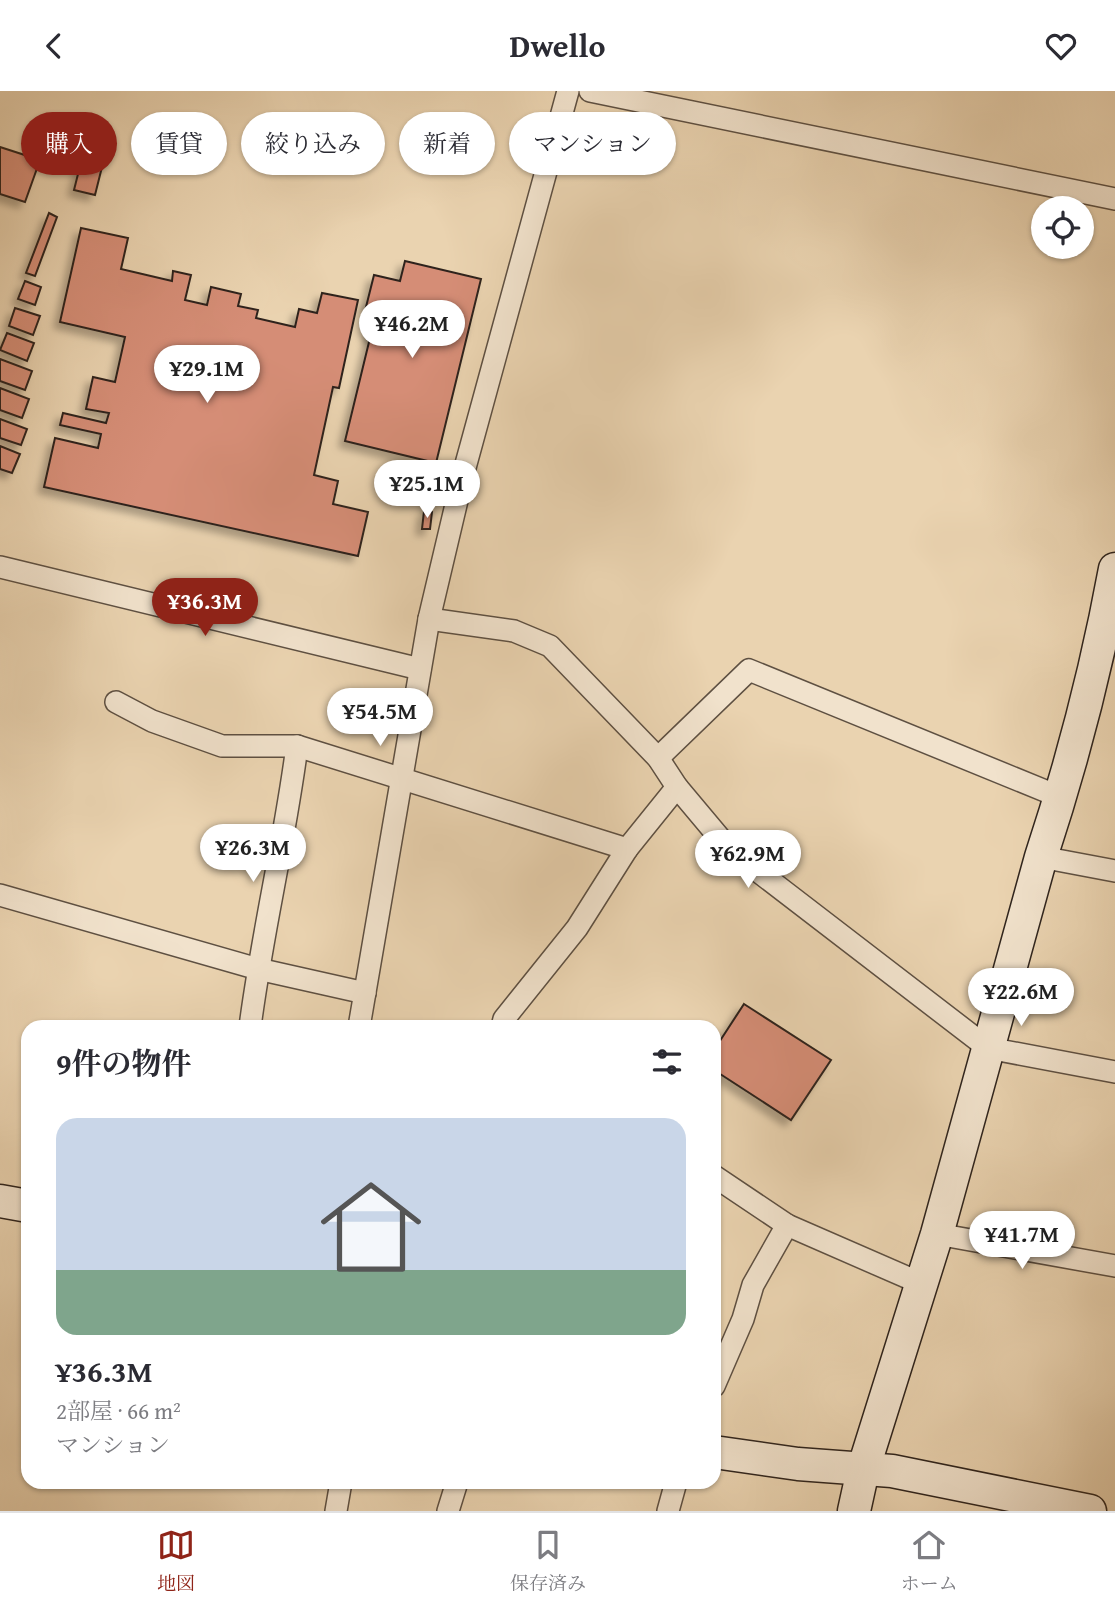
<!DOCTYPE html>
<html lang="ja">
<meta charset="utf-8">
<style>
body{margin:0;font-family:"Gentium Book Plus","Noto Serif JP",serif;background:#f2f2f3;color:#2b2b33;height:100vh;display:flex;flex-direction:column;font-size:26px;white-space:nowrap}
*{box-sizing:border-box;margin:0}
p{font-size:23px;color:#7c7c81}
.icon{flex:none;width:38px;height:38px;fill:none;stroke:currentColor;stroke-width:2;stroke-linecap:round;stroke-linejoin:round}
.map{position:relative;flex:1;overflow:hidden}
.details{position:absolute;left:21px;top:929px;width:700px;height:469px;display:flex;flex-direction:column;background:#fff;border-radius:21px;box-shadow:0 2px 5px #0004}
.details>*{flex:none}
.top-card{position:absolute;left:21px;top:21px;width:700px;height:63px;display:flex;gap:14px}
.controls{position:absolute;left:1031px;top:105px;display:grid;gap:14px}
.controls a{display:grid;place-items:center;width:63px;height:63px;border-radius:50%;background:#fff;box-shadow:0 2px 5px #0004;font-size:35px}
.price{position:absolute;translate:-50% -60px;padding:0 16px;border-radius:24px;background:#fff;color:#222;font-size:23px;line-height:46px;filter:drop-shadow(0 2px 4px #0008)}
.price::after{content:'';position:absolute;left:50%;top:42px;width:21px;height:16px;margin-left:-10px;background:inherit;clip-path:polygon(0 0,100% 0,50% 100%)}
.price.selected{background:#8f2418;color:#fff}
ul{padding:0;list-style:none}
li{display:grid;align-content:center;gap:14px;height:371px;padding:0 35px}
li+li{border-top:2px solid #e1e1e2}
li span{display:grid;place-items:center;height:217px;border-radius:21px;color:#555}
li>.icon{margin-inline-start:auto}
span .icon{width:126px;height:126px;fill:#fffc;stroke-width:1}
li b{font-size:30px}
h2{display:flex;justify-content:space-between;align-items:center;height:84px;padding:0 35px;font-size:30px}
.pill{padding:0 24px;border-radius:32px;background:#fff;box-shadow:0 2px 5px #0004;font-size:24px;line-height:63px}
.pill.selected{background:#8f2418;color:#fff}
header{display:flex;justify-content:space-between;align-items:center;height:91px;padding:0 35px;background:#fff;font-size:32px;font-weight:700}
.tab-bar{display:flex;justify-content:space-around;align-items:center;height:98px;border-top:2px solid #e1e1e2;background:#fff;font-size:19px;color:#7c7c81}
.tab-bar a{display:grid;justify-items:center;gap:4px}
.tab-bar .selected{color:#8f2418}
.map>svg:first-child{display:block}
.building{fill:#d58d76;stroke:#2f241d;stroke-width:2;filter:url(#shadow)}
.lines{fill:none;stroke-linecap:round;stroke-linejoin:round}
.street-casing{stroke:#5e5042;stroke-width:24}
.secondary-casing{stroke:#2f241d;stroke-width:35}
.street{stroke:#f1e2cc;stroke-width:21}
.secondary{stroke:#f1e2cc;stroke-width:32}
</style>
<header><svg class="icon" aria-label="back" viewBox="0 0 24 24"><path d="M15 5l-7 7 7 7"/></svg>Dwello<svg class="icon" aria-label="heart" viewBox="0 0 24 24"><path d="M12 20l-8-8c-3-5 5-10 8-4 3-6 11-1 8 4z"/></svg></header>
<div class="map">
<svg width="1115" height="1420" viewBox="0 0 1115 1420">
<defs>
<filter id="shadow"><feDropShadow dx="-6" dy="6" stdDeviation="3.5" flood-color="#0004"/></filter>
</defs>
<rect width="100%" height="100%" fill="#ead3b0"/>
<filter id="stains"><feTurbulence type="fractalNoise" baseFrequency=".00286" numOctaves="4"/><feColorMatrix values="0 0 0 0 .2 0 0 0 0 .09 0 0 0 0 .02 0 0 0 .5 -.17"/></filter>
<radialGradient id="worn" r=".72"><stop offset=".6" stop-color="#630" stop-opacity="0"/><stop offset="1" stop-color="#630" stop-opacity=".3"/></radialGradient>
<g class="building">
<polygon points="89,39 110,44 95,104 74,99"/>
<polygon points="0,56 40,69 25,111 0,103"/>
<polygon points="49,122 57,126 35,185 26,182"/>
<polygon points="81,137 128,147 121,178 172,190 173,180 191,184 185,209 207,214 211,196 241,203 238,215 258,219 256,227 295,236 299,218 317,222 322,202 358,209 339,297 333,296 314,384 338,390 333,413 368,421 358,465 44,396 55,347 98,357 101,343 60,334 63,322 106,332 109,322 86,318 93,286 115,291 125,246 60,231"/>
<polygon points="405,170 481,188 436,372 345,350 377,218 366,216 374,184 400,190"/>
<polygon points="25,190 41,196 35,214 18,208"/>
<polygon points="15,217 40,225 33,244 9,235"/>
<polygon points="7,242 34,252 27,270 0,259"/>
<polygon points="0,268 32,280 25,299 0,290"/>
<polygon points="0,297 29,308 22,327 0,319"/>
<polygon points="0,328 27,338 21,354 0,347"/>
<polygon points="0,355 20,363 12,382 0,378"/>
<polygon points="424,420 432,421 430,438 422,438"/>
<polygon points="744,913 831,969 791,1029 714,979 714,959"/>
</g>
<g class="lines">
<defs>
<g id="street">
<polyline points="590,0 1115,108"/>
<polyline points="0,476 420,578"/>
<polyline points="429,528 514,540 550,555 658,667 677,696 729,758 988,957 1115,981"/>
<polyline points="116,611 152,630 222,655 297,655 627,758"/>
<polyline points="658,667 749,579 1060,706"/>
<polyline points="1041,766 1115,780"/>
<polyline points="0,804 258,878 365,902"/>
<path d="M 250,936 C 262,842 285,749 297,655"/>
<polyline points="359,936 429,528 463,384 568,0"/>
<polyline points="502,936 504,928 577,837 627,758 677,696"/>
<polyline points="714,1085 787,1134 920,1192"/>
<polyline points="937,1143 1115,1175"/>
<polyline points="714,1295 743,1228 753,1194 787,1134"/>
<polyline points="336,1420 341,1391"/>
<polyline points="448,1420 457,1391"/>
<polyline points="668,1420 676,1391"/>
</g>
<g id="secondary">
<polyline points="0,1110 28,1115"/>
<polyline points="714,1361 798,1373 892,1380 1090,1420"/>
<path d="M 854,1420 L 863,1379 L 937,1143 L 1041,766 C 1072,672 1097,576 1115,478"/>
</g>
</defs>
<use href="#street" class="street-casing"/>
<use href="#secondary" class="secondary-casing"/>
<use href="#street" class="street"/>
<use href="#secondary" class="secondary"/>
</g>
<rect width="100%" height="100%" filter="url(#stains)"/>
<rect width="100%" height="100%" fill="url(#worn)"/>
</svg>
<div class="controls">
<a><svg class="icon" aria-label="locate" viewBox="0 0 24 24"><circle cx="12" cy="12" r="6"/><path d="M12 2v4M12 18v4M2 12h4M18 12h4"/></svg></a>
</div>
<b class="price" style="left:412px;top:269px">¥46.2M</b>
<b class="price" style="left:207px;top:314px">¥29.1M</b>
<b class="price" style="left:427px;top:429px">¥25.1M</b>
<b class="price selected" style="left:205px;top:547px">¥36.3M</b>
<b class="price" style="left:380px;top:657px">¥54.5M</b>
<b class="price" style="left:253px;top:793px">¥26.3M</b>
<b class="price" style="left:748px;top:799px">¥62.9M</b>
<b class="price" style="left:1021px;top:937px">¥22.6M</b>
<b class="price" style="left:1022px;top:1180px">¥41.7M</b>
<div class="top-card">
<a class="pill selected">購入</a>
<a class="pill">賃貸</a>
<a class="pill">絞り込み</a>
<a class="pill">新着</a>
<a class="pill">マンション</a>
</div>
<section class="details">
<h2>9件の物件<svg class="icon" aria-label="filters" viewBox="0 0 24 24"><path d="M4 7h16M4 17h16"/><circle cx="9" cy="7" r="2"/><circle cx="15" cy="17" r="2"/></svg></h2>
<ul>
<li><span style="background:linear-gradient(#c9d6e8 70%,#7fa58c 0)"><svg class="icon" aria-label="home" viewBox="0 0 24 24"><path d="M3 11l9-7 9 7M6 9v11h12V9"/></svg></span><div><b>¥36.3M</b><p>2部屋 · 66 m²</p><p>マンション</p></div></li>
</ul>
</section>
</div>
<nav class="tab-bar">
<a class="selected"><svg class="icon" aria-label="map" viewBox="0 0 24 24"><path d="M3 6l6-2 6 2 6-2v14l-6 2-6-2-6 2zM9 4v14M15 6v14"/></svg>地図</a>
<a><svg class="icon" aria-label="saved" viewBox="0 0 24 24"><path d="M7 4h10v16l-5-4-5 4z"/></svg>保存済み</a>
<a><svg class="icon" aria-label="home" viewBox="0 0 24 24"><path d="M3 11l9-7 9 7M6 9v11h12V9"/></svg>ホーム</a>
</nav>
